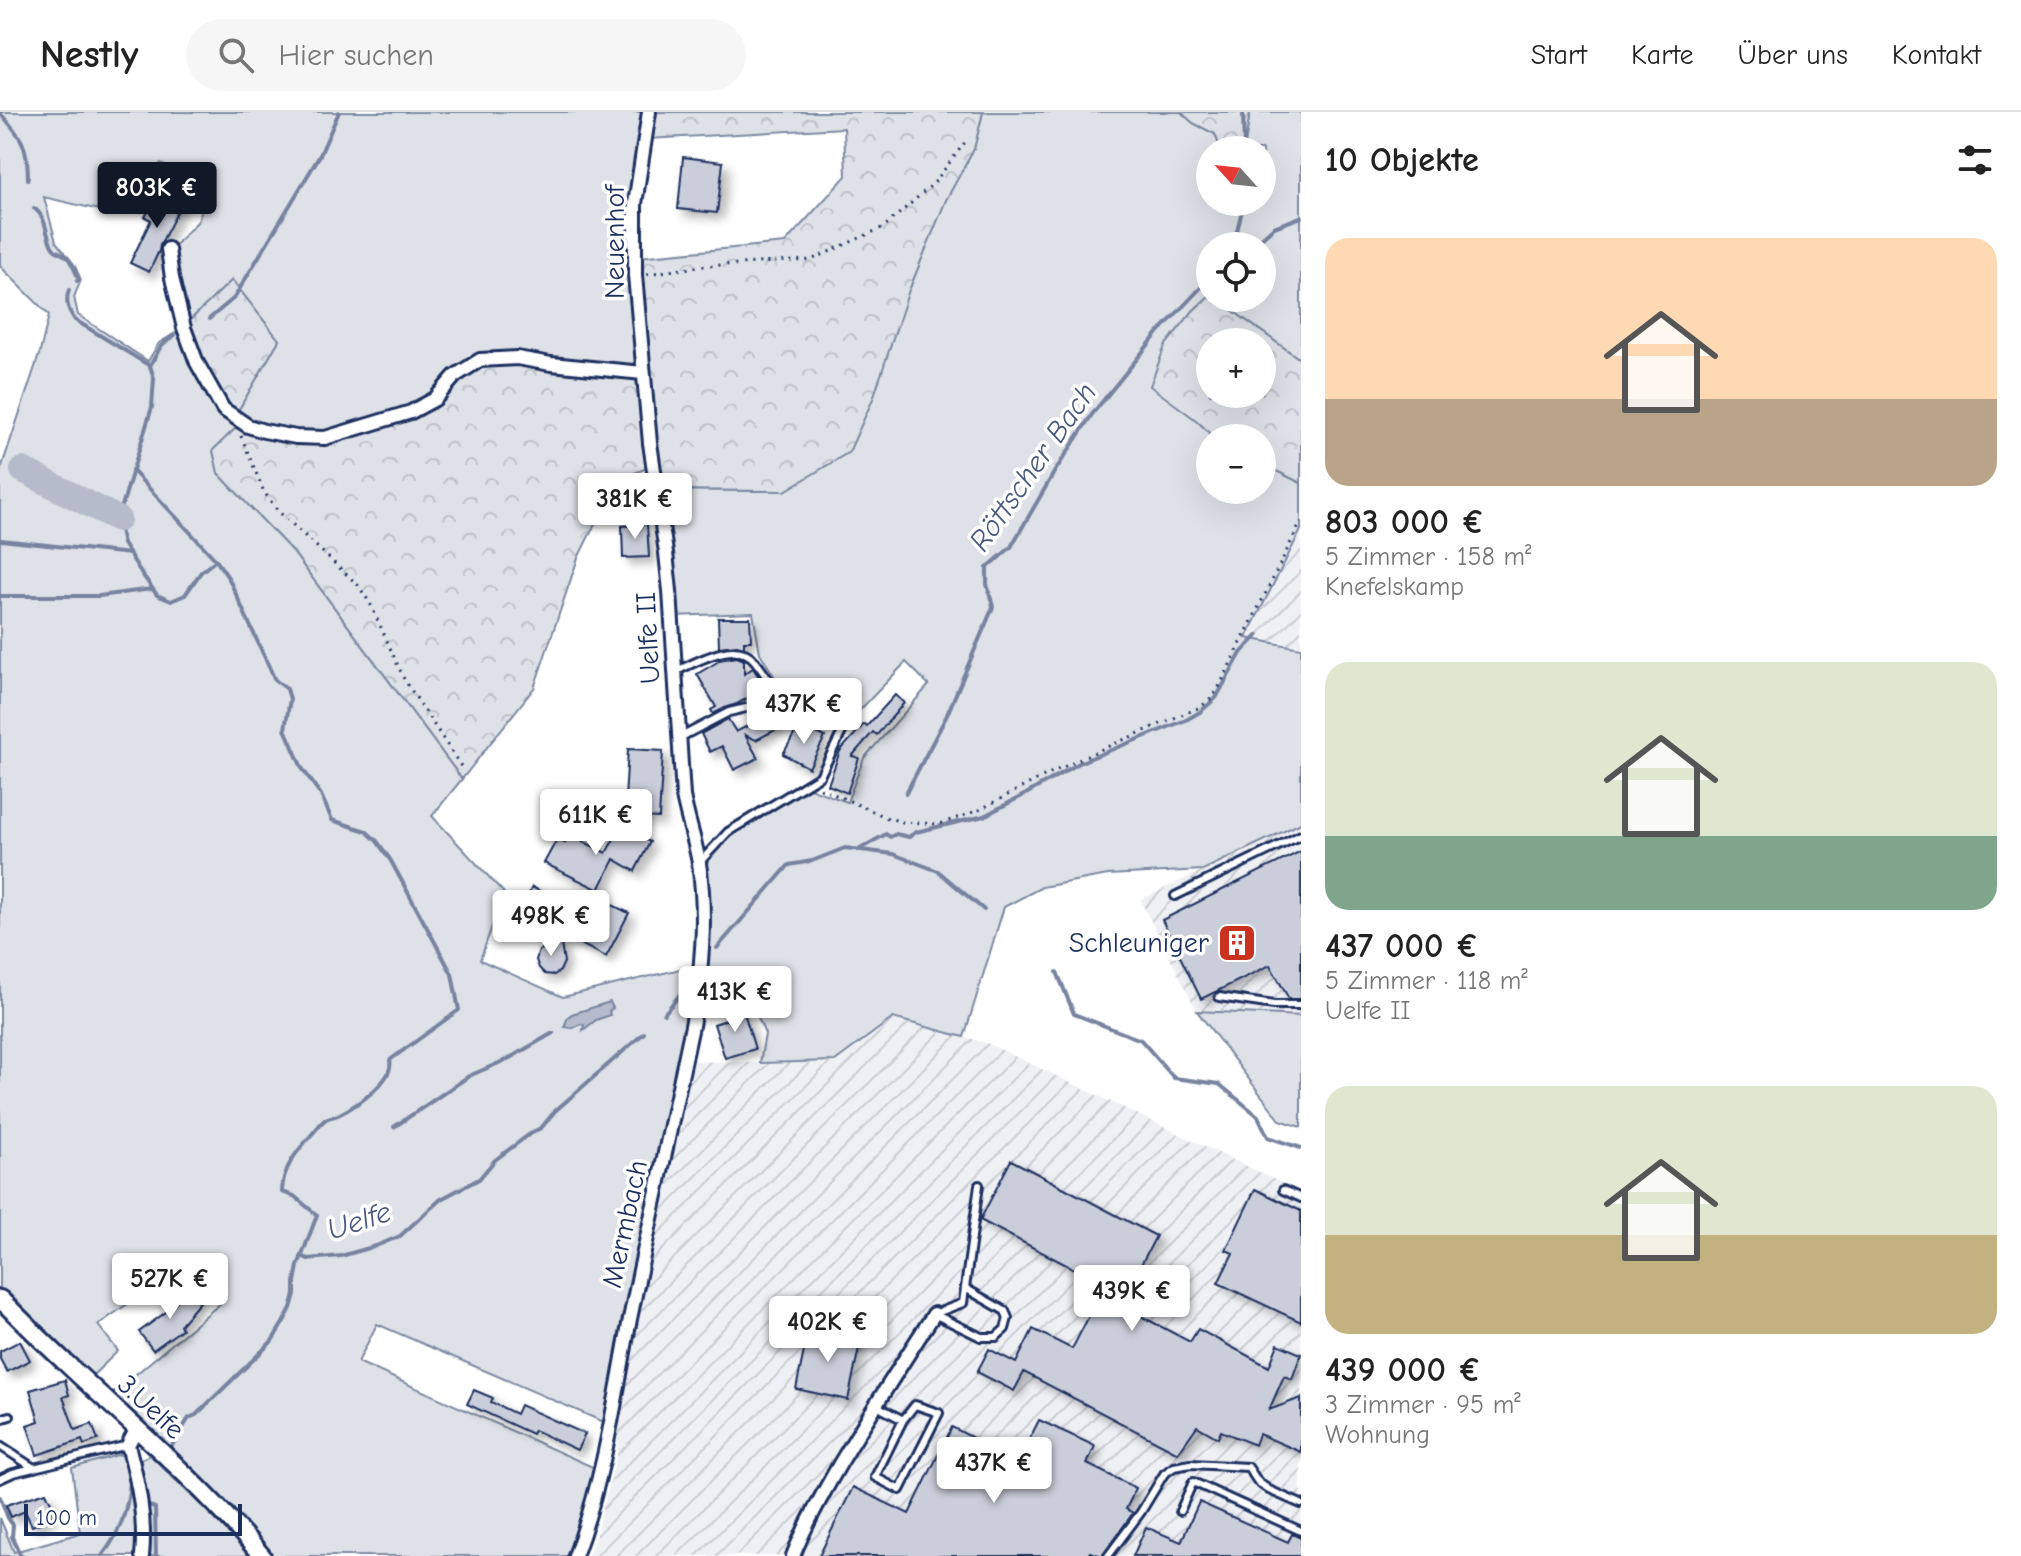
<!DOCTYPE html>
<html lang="de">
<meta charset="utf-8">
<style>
body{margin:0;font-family:"Comic Neue",sans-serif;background:#f6f6f6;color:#222;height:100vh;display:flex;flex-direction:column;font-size:30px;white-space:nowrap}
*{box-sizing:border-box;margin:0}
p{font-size:26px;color:#767676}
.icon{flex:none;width:44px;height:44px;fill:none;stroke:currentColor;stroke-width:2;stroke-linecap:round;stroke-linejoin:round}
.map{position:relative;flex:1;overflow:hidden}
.side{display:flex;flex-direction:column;background:#fff;width:720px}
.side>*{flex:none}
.needle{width:52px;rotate:297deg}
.fabs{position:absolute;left:1196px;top:24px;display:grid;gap:16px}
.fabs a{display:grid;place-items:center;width:80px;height:80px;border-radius:50%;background:#fff;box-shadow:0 8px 32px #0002;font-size:40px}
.scale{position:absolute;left:24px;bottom:20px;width:218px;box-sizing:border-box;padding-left:8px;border:4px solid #1b2f5e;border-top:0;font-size:22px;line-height:28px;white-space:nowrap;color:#1b2f5e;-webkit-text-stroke:6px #fff;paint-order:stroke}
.price{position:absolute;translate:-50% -68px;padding:0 18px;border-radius:8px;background:#fff;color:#222;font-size:26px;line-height:52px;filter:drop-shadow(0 2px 4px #0008)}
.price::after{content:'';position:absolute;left:50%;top:48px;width:24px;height:18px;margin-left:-12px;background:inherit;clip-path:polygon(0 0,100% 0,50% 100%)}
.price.on{background:#111827;color:#fff}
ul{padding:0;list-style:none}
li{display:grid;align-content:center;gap:16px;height:424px;padding:0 24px}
li span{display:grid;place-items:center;height:248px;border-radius:24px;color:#555}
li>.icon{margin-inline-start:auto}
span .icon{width:144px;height:144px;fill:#fffc;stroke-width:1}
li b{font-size:34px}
h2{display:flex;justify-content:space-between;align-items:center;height:96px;padding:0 24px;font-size:34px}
header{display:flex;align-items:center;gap:48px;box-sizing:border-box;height:112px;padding:0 40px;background:#fff;border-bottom:2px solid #e0e0e0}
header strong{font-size:38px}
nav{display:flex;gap:44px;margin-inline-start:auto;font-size:28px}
.search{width:560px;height:72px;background:#f6f6f6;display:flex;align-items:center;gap:20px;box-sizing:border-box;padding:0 28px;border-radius:44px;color:#767676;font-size:30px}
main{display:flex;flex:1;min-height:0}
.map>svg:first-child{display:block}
.industrial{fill:url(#industrial-furrows)}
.grass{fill:#dee1e7;stroke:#7c88a2;stroke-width:2}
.forest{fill:url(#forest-crowns);stroke:#7c88a2;stroke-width:2;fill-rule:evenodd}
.water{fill:#b5bbca;stroke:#77839f;stroke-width:2}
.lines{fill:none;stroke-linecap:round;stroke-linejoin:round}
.stream{stroke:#77839f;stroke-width:4}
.river{stroke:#b5bbca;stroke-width:26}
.building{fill:#caceda;stroke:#1b2f5e;stroke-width:2;filter:url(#shadow)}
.lane-casing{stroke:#1b2f5e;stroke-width:12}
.street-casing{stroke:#1b2f5e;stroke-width:18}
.secondary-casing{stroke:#1b2f5e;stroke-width:22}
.path{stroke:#1b2f5e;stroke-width:3;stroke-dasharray:2 6;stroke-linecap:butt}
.lane{stroke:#fff;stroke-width:6}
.street{stroke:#fff;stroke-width:12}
.secondary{stroke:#fff;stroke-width:16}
.labels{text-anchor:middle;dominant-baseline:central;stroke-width:7;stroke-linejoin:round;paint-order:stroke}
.street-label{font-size:28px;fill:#1b2f5e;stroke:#fff}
.poi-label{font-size:28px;fill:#1b2f5e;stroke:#fff;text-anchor:end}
.water-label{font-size:30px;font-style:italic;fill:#49597e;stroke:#fff}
</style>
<header>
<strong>Nestly</strong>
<div class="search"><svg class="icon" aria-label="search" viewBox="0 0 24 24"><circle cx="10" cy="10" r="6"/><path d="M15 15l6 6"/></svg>Hier suchen</div>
<nav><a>Start</a><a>Karte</a><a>Über uns</a><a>Kontakt</a></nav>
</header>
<main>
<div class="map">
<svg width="1301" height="1444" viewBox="0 0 1301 1444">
<defs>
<pattern id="industrial-furrows" width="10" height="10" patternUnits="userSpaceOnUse" patternTransform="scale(2)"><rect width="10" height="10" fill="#eff0f4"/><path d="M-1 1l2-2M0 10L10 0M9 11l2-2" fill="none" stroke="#ccced4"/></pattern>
<pattern id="forest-crowns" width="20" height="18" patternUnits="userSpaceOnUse" patternTransform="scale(2)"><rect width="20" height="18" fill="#dee1e7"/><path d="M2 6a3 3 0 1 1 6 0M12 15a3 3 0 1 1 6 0" fill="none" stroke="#bec1c9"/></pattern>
<filter id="shadow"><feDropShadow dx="6" dy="6" stdDeviation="4" flood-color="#0004"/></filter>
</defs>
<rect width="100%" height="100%" fill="#fff"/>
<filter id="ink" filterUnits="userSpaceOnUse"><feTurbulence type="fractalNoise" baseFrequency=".0125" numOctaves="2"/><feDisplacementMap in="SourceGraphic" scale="16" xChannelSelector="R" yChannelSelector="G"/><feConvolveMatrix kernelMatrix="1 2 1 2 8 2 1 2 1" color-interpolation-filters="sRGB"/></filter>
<g filter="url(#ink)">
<g class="industrial">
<polygon points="1301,418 1301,536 1245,527"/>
<polygon points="1301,711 1301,904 1197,899 1140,788"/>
<polygon points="893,906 987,931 1301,1080 1301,1444 587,1444 595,1426 617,1343 621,1278 688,949 760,951 835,949"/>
</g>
<g class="grass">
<path d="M 0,0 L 645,0 C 637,42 631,85 631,128 C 630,171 636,214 640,257 L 552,250 L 517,243 L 479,245 L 465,253 L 425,292 L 411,298 L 325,324 L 315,325 L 266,318 L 248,313 L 235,304 L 279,228 L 232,168 L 186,212 L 175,165 L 171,137 L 198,109 L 209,77 L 161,51 L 120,103 L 44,85 L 56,130 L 74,152 L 81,168 L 74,185 L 78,203 L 148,249 L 159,231 L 182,217 C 195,250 208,294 240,312 L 213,338 L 218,361 L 293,440 L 462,667 L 432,704 L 504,781 L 480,848 L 563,885 L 697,853 L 679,958 L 606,1311 L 377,1212 L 358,1250 L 595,1356 L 575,1429 L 568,1444 L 272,1444 L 225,1392 L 168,1341 L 111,1283 L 222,1190 L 188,1149 L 98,1213 L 118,1239 L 91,1265 L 0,1176 L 0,360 L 40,240 L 49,203 L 0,154 Z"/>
<polygon points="983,0 1181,0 1193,11 1215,22 1221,38 1210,38 1210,90 1262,90 1262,38 1244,38 1250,0 1301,0 1301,248 1215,186 1262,186 1262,134 1210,134 1210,183 1193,199 1165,234 1196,308 1215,326 1210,326 1210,378 1262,378 1262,352 1301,371 1301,418 1246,526 1301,536 1301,711 1203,758 1108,763 1042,775 1004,795 964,925 893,906 835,949 760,951 765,922 748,882 698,897 702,752 731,721 807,675 847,690 864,646 929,573 906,550 858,600 849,582 789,588 760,541 753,501 673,504 661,378 785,379 909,178 946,87 974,37"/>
<polygon points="1197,899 1301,904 1301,1015 1280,1008"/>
<polygon points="121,1342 125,1349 137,1416 135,1444 0,1444 0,1406 14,1440 80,1421 72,1356"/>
<path d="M 150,1343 L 242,1434 L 251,1444 L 150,1444 C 154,1413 142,1379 141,1347 Z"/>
</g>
<g class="forest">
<polygon points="653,0 983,0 974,37 946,88 909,178 873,287 849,340 785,379 661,378 638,145 785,131 846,64 844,16 648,27"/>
<polygon points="1181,0 1250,0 1244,38 1221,38 1215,22 1193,11"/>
<polygon points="232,168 279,228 235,304 220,291 186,212"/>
<path d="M 1210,183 L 1210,186 L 1215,186 L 1301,248 L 1301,371 L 1262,352 L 1262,326 L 1215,326 L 1196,308 L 1150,274 L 1165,234 L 1193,199 ZM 1262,230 L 1262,282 L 1210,282 L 1210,230 Z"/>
<polygon points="490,248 641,264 652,354 617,368 578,446 534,576 462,667 293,440 218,361 213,338 240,312 295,327 394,307 457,265"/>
</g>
<polygon class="water" points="610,890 613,896 609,899 610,903 596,908 583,918 584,913 581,912 572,916 564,915 568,905 572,902"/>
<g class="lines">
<g class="stream">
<polyline points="1243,0 1244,38"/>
<path d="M 0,1 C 22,25 28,34 28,67"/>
<path d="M 34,96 C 47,106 45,119 51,132 C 54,140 60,140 66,144 C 72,149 75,160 79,167 L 77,169"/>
<polyline points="1239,134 1235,127 1244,90"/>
<polyline points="1252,134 1274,115 1301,105"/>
<path d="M 69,178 C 65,190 68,198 75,208 L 150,254"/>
<polyline points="209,207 234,186 320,43 339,0"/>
<path d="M 150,254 L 154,266 L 152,295 L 118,407 L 123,432 L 142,462 L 157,483 L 171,489 L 185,483 L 201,460 L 216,448 L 229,467 L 275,568 L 287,577 L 290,587 L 285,617 L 302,656 L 321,683 L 332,708 L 366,719 L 377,729 L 391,749 L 452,862 L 459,898 L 390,948 C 395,969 354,995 338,1003 C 334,1005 329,1005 326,1007 C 321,1010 317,1017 313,1021 C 298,1038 282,1056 282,1080 L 294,1084 L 317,1103 L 298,1154 L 295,1170 L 295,1182 L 291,1196 L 283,1211 L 272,1229 L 257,1244 L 196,1303 L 189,1306 L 171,1335"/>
<polyline points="150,254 161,234 174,223"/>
<polyline points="132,358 216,448"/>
<polyline points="1,428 130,442"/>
<polyline points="0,484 99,484 152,477"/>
<polyline points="906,681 946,605 993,495 987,472 987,456 1011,435 1055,359 1093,301 1158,221 1210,166"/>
<polyline points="858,738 886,722 890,725 896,722 909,725 916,720 984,704 1026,682 1081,650 1186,608 1200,600 1216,586 1241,541 1258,523"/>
<polyline points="717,836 789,753 812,749 845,736 893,742 938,759 984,798"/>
<polyline points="1057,860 1074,902 1141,928 1174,966 1219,972 1258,1004 1268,1025 1301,1036"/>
<polyline points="664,902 691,869"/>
<polyline points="394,1015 469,964 508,947 553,921"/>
<polyline points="301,1144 308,1147 341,1144 376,1134 400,1124 441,1087 479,1067 495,1048 527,1024 542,1015 555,999 644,921"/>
<polyline points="0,1385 8,1406 13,1413 12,1425 21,1444"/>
<polyline points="149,1394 155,1396 156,1444"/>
<path d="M 102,1444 C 120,1421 127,1400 130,1371"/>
</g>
<polyline class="river" points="23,358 118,407"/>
</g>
<g class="building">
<polygon points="683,45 723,50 717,101 678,97"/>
<polygon points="168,77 185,85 160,133 159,139 149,160 130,151 151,108 145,105 151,93 158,96"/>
<polygon points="647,412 649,445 623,446 622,414"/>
<polygon points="718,506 750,506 751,529 744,529 744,535 737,533 719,535"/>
<polygon points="737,545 744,548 744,562 753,556 766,576 737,592 727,595 713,602 711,598 716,595 697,562 719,549 719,548"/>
<polygon points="895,583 904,591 877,623 873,620 852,644 859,646 847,681 828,673 840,639 864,612 867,614"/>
<polygon points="784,597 791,610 756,628 745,623 758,646 734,658 722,634 710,640 701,622 728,607 736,620 778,598"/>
<polygon points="800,612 825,625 809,656 783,642"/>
<polygon points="628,637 663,639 659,706 624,704"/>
<polygon points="621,714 650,730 635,759 614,747 599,778 544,751 557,727 565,731 569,722 606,741"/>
<polygon points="1301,739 1301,887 1289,887 1270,853 1201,887 1162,808"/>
<polygon points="532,775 591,805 600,787 629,801 606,845 519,801"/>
<polygon points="560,826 564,850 560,859 554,863 545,862 539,856 536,848 539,839"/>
<polygon points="742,894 755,937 725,946 714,912 729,907 727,899"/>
<polygon points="1011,1048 1156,1124 1120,1193 1190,1230 1198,1217 1269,1255 1278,1232 1301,1242 1292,1267 1284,1264 1269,1298 1301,1286 1301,1340 1259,1322 1255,1333 1221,1319 1218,1326 1197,1314 1178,1341 1024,1260 1014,1279 977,1260 989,1237 1016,1251 1033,1217 1072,1237 1105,1173 980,1108"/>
<polygon points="1255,1077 1301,1099 1301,1210 1218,1171 1233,1141 1226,1138"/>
<polygon points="186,1178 200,1190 180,1213 182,1217 153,1238 139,1220 170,1197"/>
<polygon points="809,1215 861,1226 848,1288 796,1277"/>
<polygon points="20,1229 30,1248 7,1260 0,1247 0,1239"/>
<polygon points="65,1268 69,1283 63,1285 75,1318 92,1312 98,1328 84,1333 82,1328 37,1343 27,1313 39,1309 30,1278"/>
<polygon points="474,1278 493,1286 491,1290 516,1302 520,1293 585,1322 577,1338 534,1318 532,1322 467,1292"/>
<polygon points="1039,1308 1095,1334 1087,1352 1136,1376 1126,1397 1133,1401 1102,1444 1090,1440 1088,1444 819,1444 853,1375 909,1402 952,1315 1000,1340 1001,1337 1020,1346"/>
<polygon points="46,1380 52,1393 49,1394 54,1403 41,1408 42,1410 32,1414 25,1399 11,1405 6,1393"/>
<polygon points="1199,1390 1288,1430 1292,1422 1301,1426 1301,1444 1133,1444 1146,1415 1181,1430"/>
</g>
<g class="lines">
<defs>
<g id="lane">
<path d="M 674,560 C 696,551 736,525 755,549 C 766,562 773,577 784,590"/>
<path d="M 681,625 L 729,600 L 755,594 L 834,586 C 846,591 850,595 848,608 L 820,664 L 728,720 L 699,751"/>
<polyline points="1175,784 1301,723"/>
<polyline points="1219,885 1274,893 1301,893"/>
<polyline points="1283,1078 1301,1086"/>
<polyline points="934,1202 963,1191 979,1073"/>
<polyline points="934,1202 981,1225 996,1225 1005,1217 1008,1206 1005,1199 965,1176"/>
<polyline points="875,1293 903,1308 915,1293 939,1301 900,1378 875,1365 903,1308"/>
<polyline points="0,1307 10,1304"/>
<polyline points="0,1334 34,1356"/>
<polyline points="0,1367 13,1361 128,1333"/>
<polyline points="1180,1399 1193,1370 1301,1419"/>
<polyline points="1108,1444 1141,1400 1164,1362 1174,1355 1191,1352 1248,1355 1258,1370 1269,1378 1301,1392"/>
</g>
<g id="street">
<polyline points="168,137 172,166 184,216 197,251 223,297 248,314 264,319 296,325 325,326 411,300 435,287 455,264 480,248 517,246 551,252 643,261"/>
<path d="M 137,1316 L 128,1333 C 138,1370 146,1406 142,1444"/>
<path d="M 575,1444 C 604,1367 615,1287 630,1207 C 650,1109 671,1011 692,914 C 702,859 707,806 699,751 C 695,728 687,706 683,684 L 670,479 L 666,441 L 650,331 L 635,163 L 635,92 L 649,0"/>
<path d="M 793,1444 C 806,1411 823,1381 841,1350 C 871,1300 902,1251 934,1202"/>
</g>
<path id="secondary" d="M 0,1187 C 22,1208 43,1230 66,1251 C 133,1314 203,1374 262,1444"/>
</defs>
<use href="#lane" class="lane-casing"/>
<use href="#street" class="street-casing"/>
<use href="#secondary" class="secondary-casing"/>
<g class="path">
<polyline points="647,162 704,154 811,148 884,115 934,71 966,29"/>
<polyline points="241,324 264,380 278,399 358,473 370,491 404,567 464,659"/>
<polyline points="820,676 888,706 903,710 940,712 979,698 1044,664 1102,637 1198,596 1209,589 1218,577 1301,410"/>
</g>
<use href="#lane" class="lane"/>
<use href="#street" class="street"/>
<use href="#secondary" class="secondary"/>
</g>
</g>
<defs>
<symbol id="building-square" viewBox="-11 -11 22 22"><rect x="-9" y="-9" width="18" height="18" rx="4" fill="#c8321e" stroke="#fff"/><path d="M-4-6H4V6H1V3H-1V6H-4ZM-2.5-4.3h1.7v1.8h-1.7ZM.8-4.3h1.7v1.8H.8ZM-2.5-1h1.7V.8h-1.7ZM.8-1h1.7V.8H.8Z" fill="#fff"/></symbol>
</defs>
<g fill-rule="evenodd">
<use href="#building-square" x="1215" y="809" width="44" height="44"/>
</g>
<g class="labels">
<g class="street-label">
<text transform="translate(615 130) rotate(-90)">Neuenhof</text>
<text transform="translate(648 526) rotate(-93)">Uelfe II</text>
<text transform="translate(625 1112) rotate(-78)">Mermbach</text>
<text transform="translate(151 1295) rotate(43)">3.Uelfe</text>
</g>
<g class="poi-label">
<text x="1209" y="831">Schleuniger</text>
</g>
<g class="water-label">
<text transform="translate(1033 355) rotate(-55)">Röttscher Bach</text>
<text transform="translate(359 1109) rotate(-18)">Uelfe</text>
</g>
</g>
</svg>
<div class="fabs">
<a><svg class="needle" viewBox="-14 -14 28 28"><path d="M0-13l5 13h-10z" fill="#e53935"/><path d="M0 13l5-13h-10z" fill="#767676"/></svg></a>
<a><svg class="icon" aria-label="locate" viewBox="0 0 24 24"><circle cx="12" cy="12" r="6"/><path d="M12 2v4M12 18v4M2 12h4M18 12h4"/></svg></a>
<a>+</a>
<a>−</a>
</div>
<div class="scale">100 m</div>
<b class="price on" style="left:157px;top:118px">803K €</b>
<b class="price" style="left:635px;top:429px">381K €</b>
<b class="price" style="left:804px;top:634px">437K €</b>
<b class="price" style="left:596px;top:745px">611K €</b>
<b class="price" style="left:551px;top:846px">498K €</b>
<b class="price" style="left:735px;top:922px">413K €</b>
<b class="price" style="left:170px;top:1209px">527K €</b>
<b class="price" style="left:1132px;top:1221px">439K €</b>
<b class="price" style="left:828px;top:1252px">402K €</b>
<b class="price" style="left:994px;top:1393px">437K €</b>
</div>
<section class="side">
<h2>10 Objekte<svg class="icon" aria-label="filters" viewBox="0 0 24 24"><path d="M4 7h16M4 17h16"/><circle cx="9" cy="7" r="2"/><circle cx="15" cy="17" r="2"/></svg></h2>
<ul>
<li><span style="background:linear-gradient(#ffd9b3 65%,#b9a48a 0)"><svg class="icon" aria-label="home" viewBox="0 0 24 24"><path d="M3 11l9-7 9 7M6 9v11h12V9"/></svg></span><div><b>803 000 €</b><p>5 Zimmer · 158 m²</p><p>Knefelskamp</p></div></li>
<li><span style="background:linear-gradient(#dfe7d0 70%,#7fa58c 0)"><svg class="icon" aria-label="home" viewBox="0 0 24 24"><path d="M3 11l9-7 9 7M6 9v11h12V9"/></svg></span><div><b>437 000 €</b><p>5 Zimmer · 118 m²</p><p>Uelfe II</p></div></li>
<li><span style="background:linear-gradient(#dfe7d0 60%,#c2b280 0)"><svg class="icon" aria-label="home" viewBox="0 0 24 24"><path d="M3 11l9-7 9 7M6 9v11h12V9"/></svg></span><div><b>439 000 €</b><p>3 Zimmer · 95 m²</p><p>Wohnung</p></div></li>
</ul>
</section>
</main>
